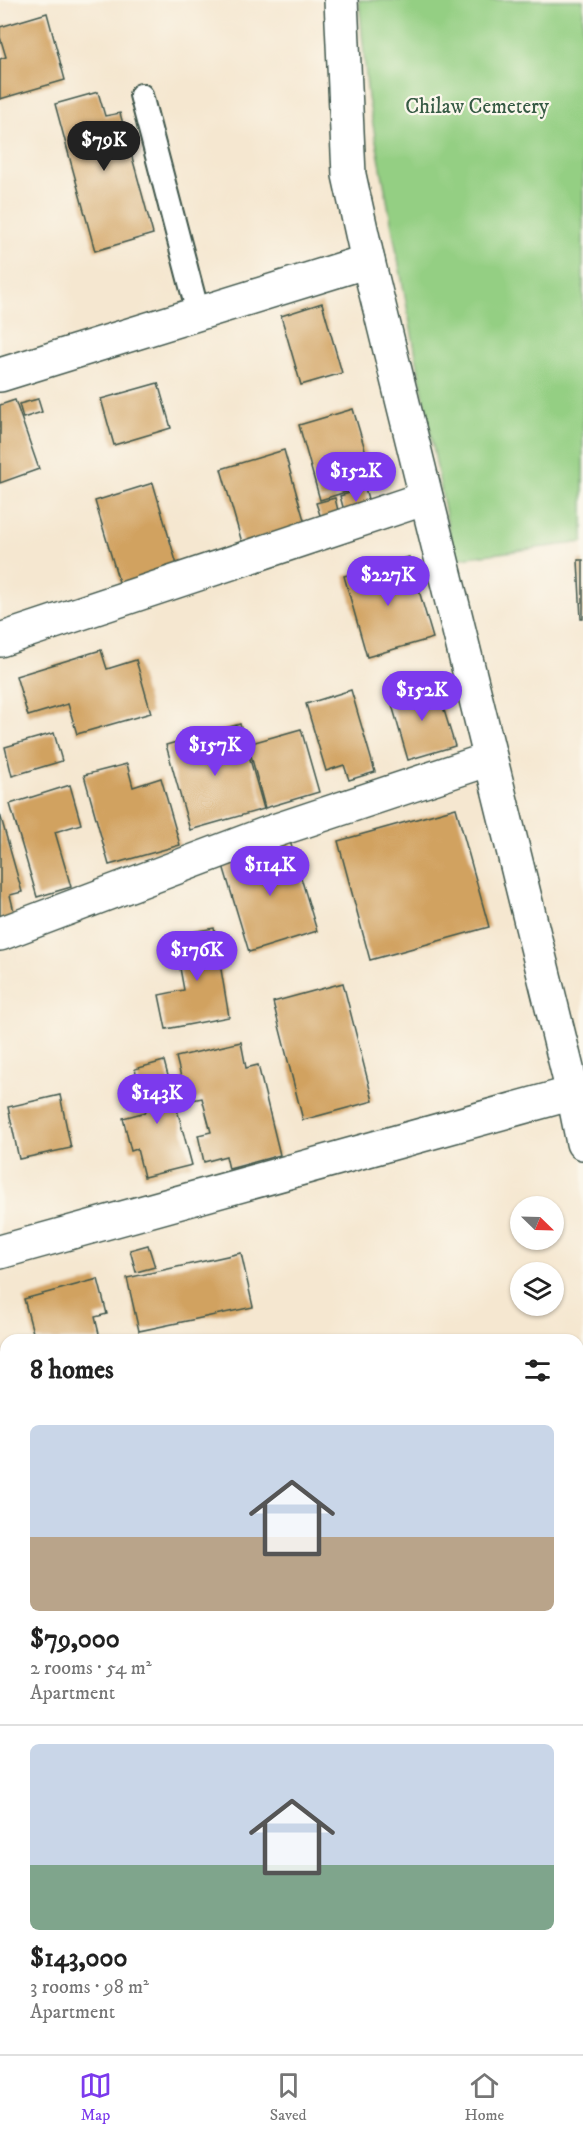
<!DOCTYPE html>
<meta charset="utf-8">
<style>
body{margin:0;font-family:"IM FELL DW Pica",serif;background:#f6f6f6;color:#222;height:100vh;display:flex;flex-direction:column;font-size:22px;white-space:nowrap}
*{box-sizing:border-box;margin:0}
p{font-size:20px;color:#767676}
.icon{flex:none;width:33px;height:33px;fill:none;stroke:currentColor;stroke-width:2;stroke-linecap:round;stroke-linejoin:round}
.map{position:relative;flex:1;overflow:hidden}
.side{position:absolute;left:0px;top:1334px;width:584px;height:722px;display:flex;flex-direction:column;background:#fff;border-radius:18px 18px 0 0;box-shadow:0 2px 4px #0004}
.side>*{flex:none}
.needle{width:39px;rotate:113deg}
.tools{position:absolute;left:510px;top:1196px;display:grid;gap:12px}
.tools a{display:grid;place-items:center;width:54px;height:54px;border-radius:50%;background:#fff;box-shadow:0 2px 4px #0004;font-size:30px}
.price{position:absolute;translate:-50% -51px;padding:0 14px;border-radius:21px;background:#7c3aed;color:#fff;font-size:20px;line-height:39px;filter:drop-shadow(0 2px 3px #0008)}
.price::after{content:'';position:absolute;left:50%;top:36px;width:18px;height:14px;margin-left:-9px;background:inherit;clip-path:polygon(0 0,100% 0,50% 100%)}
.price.current{background:#222;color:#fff}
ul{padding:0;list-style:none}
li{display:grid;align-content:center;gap:12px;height:318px;padding:0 30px}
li+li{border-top:2px solid #e0e0e0}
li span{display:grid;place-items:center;height:186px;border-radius:9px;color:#555}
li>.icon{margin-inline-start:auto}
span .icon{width:108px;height:108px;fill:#fffc;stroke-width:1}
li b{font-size:26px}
h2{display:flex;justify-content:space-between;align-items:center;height:72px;padding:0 30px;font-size:26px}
.tab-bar{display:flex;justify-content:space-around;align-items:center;height:84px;border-top:2px solid #e0e0e0;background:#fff;font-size:16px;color:#767676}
.tab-bar a{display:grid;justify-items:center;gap:3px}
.tab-bar .current{color:#7c3aed}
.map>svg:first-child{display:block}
.green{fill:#94cf83;stroke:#5a865c;stroke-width:1.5}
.building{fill:#d1a261}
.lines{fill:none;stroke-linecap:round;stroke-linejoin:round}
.service-casing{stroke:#3f564b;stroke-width:26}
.minor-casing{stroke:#3f564b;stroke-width:36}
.service{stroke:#fff;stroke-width:22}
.minor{stroke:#fff;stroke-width:33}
.labels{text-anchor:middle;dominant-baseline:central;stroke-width:4.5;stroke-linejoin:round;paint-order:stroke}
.park-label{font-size:21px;fill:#365a44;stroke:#fbf7ec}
</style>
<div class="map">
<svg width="583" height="2054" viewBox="0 0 583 2054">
<rect width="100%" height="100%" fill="#fbf7ec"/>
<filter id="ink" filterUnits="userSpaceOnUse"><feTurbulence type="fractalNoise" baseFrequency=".0167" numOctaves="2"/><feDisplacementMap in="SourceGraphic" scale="12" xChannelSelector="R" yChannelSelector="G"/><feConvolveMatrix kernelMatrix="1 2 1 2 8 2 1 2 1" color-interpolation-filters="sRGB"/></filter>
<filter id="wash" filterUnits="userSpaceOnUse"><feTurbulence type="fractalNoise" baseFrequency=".008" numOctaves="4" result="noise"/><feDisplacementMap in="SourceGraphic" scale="24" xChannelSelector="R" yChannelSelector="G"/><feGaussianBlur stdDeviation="1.35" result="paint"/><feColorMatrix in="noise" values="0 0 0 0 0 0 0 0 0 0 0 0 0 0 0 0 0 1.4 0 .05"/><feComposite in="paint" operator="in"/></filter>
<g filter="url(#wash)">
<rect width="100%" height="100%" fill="#f5e7d0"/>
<polygon class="green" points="359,0 583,0 583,542 454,559 368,98"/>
<g id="blocks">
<g class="building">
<polygon points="47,13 65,80 0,99 0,59 6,57 0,37 0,27"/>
<polygon points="98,92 105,116 120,113 153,234 95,251 55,104"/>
<polygon points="322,303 342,373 301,385 281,316"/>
<polygon points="158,383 171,428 114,445 101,399"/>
<polygon points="38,399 42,412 23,418 19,404"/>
<polygon points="15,400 39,469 0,483 0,405"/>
<polygon points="353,409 375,483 320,500 299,425"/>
<polygon points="284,450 306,527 243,546 221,469"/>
<polygon points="153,483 180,575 122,592 95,501"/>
<polygon points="365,488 371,510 346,518 340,496"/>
<polygon points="335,498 340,519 323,524 316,503"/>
<polygon points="409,557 433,638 367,657 344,576"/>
<polygon points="578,560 583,560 583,619 581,619"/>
<polygon points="101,650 107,669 136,660 151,713 77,734 68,704 28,716 16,676"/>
<polygon points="436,684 455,746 408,760 390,698"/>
<polygon points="351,690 375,772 349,780 344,765 326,771 306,704"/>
<polygon points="240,724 264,809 190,830 166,745"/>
<polygon points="301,729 319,792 265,808 248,744"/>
<polygon points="54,733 62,761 12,776 5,747"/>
<polygon points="127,764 133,787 161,778 180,845 109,865 84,775"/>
<polygon points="70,785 81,824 55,832 71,887 37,897 10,804"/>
<polygon points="456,808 489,927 370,960 338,841"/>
<polygon points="0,814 22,892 10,895 16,920 0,925"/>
<polygon points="290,841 317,931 249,952 222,862"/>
<polygon points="214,928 229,1017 166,1029 159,995 184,990 174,935"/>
<polygon points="343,983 373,1101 303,1120 273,1002"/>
<polygon points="241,1042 246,1068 258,1065 280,1155 229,1169 226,1156 204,1162 198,1135 211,1132 202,1098 187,1101 176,1057"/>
<polygon points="164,1061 192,1165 144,1177 137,1149 131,1151 123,1118 146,1112 135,1069"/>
<polygon points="60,1095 71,1148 19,1159 8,1107"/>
<polygon points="148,1245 155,1267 136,1272 130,1250"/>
<polygon points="241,1253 253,1307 139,1331 127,1278"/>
<polygon points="98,1279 107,1314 95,1317 100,1338 94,1340 35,1340 24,1299"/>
<polygon points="583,1805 583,1862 578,1863 578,1806"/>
<polygon points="583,1881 583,1965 578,1966 578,1882"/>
<polygon points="583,2017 583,2054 566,2054 565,2049 578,2049 578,2018"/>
<polygon points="353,2049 450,2049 451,2054 354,2054"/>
</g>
</g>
</g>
<g filter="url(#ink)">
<use href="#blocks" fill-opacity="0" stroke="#3f564b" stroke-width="1.5"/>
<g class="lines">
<defs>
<polyline id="service" points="141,95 198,313"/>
<g id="minor">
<polyline points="341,0 349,175 368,261 573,1093 583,1143"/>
<polyline points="0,375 368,261"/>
<polyline points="0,640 426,498"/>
<polyline points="0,934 268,833 490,759"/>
<polyline points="0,1252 573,1093"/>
<polyline points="0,1405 6,1426"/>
<polyline points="578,1413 583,1411"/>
<polyline points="578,1734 583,1733"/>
<polyline points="180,2049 182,2054"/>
<polyline points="497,2049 499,2054"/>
</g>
</defs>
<use href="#service" class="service-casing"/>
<use href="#minor" class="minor-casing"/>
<use href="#service" class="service"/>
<use href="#minor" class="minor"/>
</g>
</g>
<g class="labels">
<g class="park-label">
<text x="477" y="107">Chilaw Cemetery</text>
</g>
</g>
</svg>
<div class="tools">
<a><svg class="needle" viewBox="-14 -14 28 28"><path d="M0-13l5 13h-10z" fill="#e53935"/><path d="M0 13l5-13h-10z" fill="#767676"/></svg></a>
<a><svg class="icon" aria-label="layers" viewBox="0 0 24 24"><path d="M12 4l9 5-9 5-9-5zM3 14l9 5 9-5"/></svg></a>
</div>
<b class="price current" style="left:104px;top:172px">$79K</b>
<b class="price" style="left:356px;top:503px">$152K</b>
<b class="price" style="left:388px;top:607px">$227K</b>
<b class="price" style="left:422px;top:722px">$152K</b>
<b class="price" style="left:215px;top:777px">$157K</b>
<b class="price" style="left:270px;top:897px">$114K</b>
<b class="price" style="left:197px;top:982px">$176K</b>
<b class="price" style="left:157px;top:1125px">$143K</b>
<section class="side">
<h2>8 homes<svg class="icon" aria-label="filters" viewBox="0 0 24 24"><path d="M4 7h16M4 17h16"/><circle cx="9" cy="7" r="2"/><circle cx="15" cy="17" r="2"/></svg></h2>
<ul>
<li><span style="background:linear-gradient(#c9d6e8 60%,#b9a48a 0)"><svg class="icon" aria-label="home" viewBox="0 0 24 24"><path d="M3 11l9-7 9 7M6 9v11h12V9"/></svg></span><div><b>$79,000</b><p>2 rooms · 54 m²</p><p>Apartment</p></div></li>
<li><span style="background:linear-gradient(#c9d6e8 65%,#7fa58c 0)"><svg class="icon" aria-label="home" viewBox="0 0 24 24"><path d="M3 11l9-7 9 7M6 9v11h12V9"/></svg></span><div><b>$143,000</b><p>3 rooms · 98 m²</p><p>Apartment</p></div></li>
</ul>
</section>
</div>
<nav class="tab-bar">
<a class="current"><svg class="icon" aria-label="map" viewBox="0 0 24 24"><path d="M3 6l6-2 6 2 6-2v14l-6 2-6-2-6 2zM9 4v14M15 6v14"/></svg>Map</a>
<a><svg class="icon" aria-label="saved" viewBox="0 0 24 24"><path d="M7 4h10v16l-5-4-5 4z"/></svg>Saved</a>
<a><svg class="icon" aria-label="home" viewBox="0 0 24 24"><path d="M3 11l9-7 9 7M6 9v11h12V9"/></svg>Home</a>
</nav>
